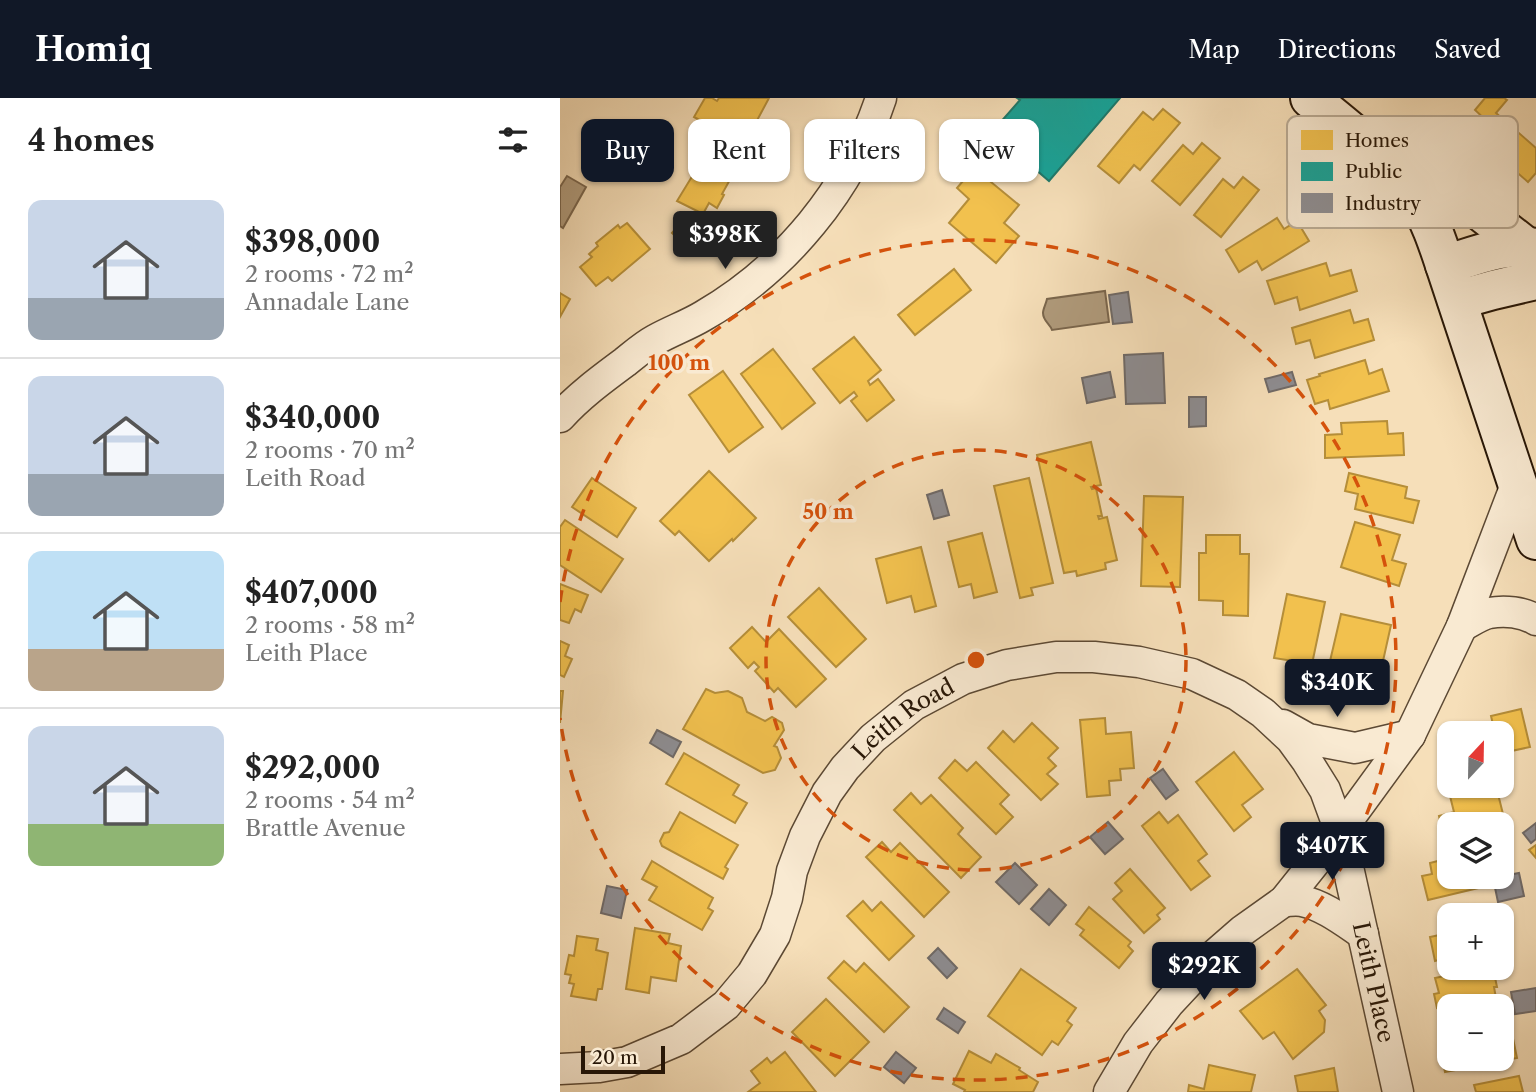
<!DOCTYPE html>
<meta charset="utf-8">
<style>
body{margin:0;font-family:"Libre Caslon Text",serif;background:#f6f6f6;color:#222;height:100vh;display:flex;flex-direction:column;font-size:26px;white-space:nowrap}
*{box-sizing:border-box;margin:0}
p{font-size:23px;color:#767676}
.icon{flex:none;width:38px;height:38px;fill:none;stroke:currentColor;stroke-width:2;stroke-linecap:round;stroke-linejoin:round}
.map{position:relative;flex:1;overflow:hidden}
.details{display:flex;flex-direction:column;background:#fff;width:560px}
.details>*{flex:none}
.hud{position:absolute;left:21px;top:21px;width:665px;height:63px;display:flex;gap:14px}
.needle{width:46px;rotate:22deg}
.buttons{position:absolute;left:877px;top:623px;display:grid;gap:14px}
.buttons a{display:grid;place-items:center;width:77px;height:77px;border-radius:14px;background:#fff;box-shadow:0 2px 5px #0004;font-size:35px}
.scale{position:absolute;left:21px;bottom:18px;width:84px;box-sizing:border-box;padding-left:7px;border:4px solid #281707;border-top:0;font-size:19px;line-height:24px;white-space:nowrap;color:#281707;-webkit-text-stroke:5px #f9ead2;paint-order:stroke}
.price{position:absolute;translate:-50% -60px;padding:0 16px;border-radius:7px;background:#111827;color:#fff;font-size:23px;line-height:46px;filter:drop-shadow(0 2px 4px #0008)}
.price::after{content:'';position:absolute;left:50%;top:42px;width:21px;height:16px;margin-left:-10px;background:inherit;clip-path:polygon(0 0,100% 0,50% 100%)}
.price.current{background:#222;color:#fff}
ul{padding:0;list-style:none}
li{display:flex;align-items:center;gap:21px;height:175px;padding:0 28px}
li+li{border-top:2px solid #e0e0e0}
li span{display:grid;place-items:center;flex:none;width:196px;height:140px;border-radius:14px;color:#555}
li>.icon{margin-inline-start:auto}
span .icon{width:84px;height:84px;fill:#fffc;stroke-width:1}
li b{font-size:30px}
h2{display:flex;justify-content:space-between;align-items:center;height:84px;padding:0 28px;font-size:30px}
.pill{padding:0 24px;border-radius:14px;background:#fff;box-shadow:0 2px 5px #0004;font-size:24px;line-height:63px}
.pill.current{background:#111827;color:#fff}
header{display:flex;align-items:center;gap:42px;box-sizing:border-box;height:98px;padding:0 35px;background:#111827;color:#fff}
header strong{font-size:33px}
nav{display:flex;gap:38px;margin-inline-start:auto;font-size:24px}
main{display:flex;flex:1;min-height:0}
.map>svg:first-child{display:block}
.water{fill:#b09b7c;stroke:#7a664d;stroke-width:2}
.homes{fill:#f2c14e;stroke:#b58e39;stroke-width:2}
.public{fill:#17a398;stroke:#1c796c;stroke-width:2}
.industry{fill:#8d8d92;stroke:#6f6a68;stroke-width:2}
.lines{fill:none;stroke-linecap:round;stroke-linejoin:round}
.street-casing{stroke:#5c4934;stroke-width:33}
.secondary-casing{stroke:#281707;stroke-width:42}
.street{stroke:#f9ead2;stroke-width:30}
.secondary{stroke:#f9ead2;stroke-width:38}
.ring{fill:none;stroke:#d5520c;stroke-width:3.5;stroke-dasharray:12 9}
.labels{text-anchor:middle;dominant-baseline:central;stroke-width:7;stroke-linejoin:round;paint-order:stroke}
.street-label{font-size:23px;fill:#281707;stroke:#f9ead2}
.key{fill:#f9ead2;stroke:#baab95;stroke-width:2}
.key-label{font-size:19px;fill:#281707}
.centre{fill:#d5520c;stroke:#f9ead2;stroke-width:3.5}
.ring-label{font-size:21px;text-anchor:middle;font-weight:bold;fill:#d5520c;stroke:#f9ead2;stroke-width:7;stroke-linejoin:round;paint-order:stroke}
</style>
<header>
<strong>Homiq</strong>
<nav><a>Map</a><a>Directions</a><a>Saved</a></nav>
</header>
<main>
<section class="details">
<h2>4 homes<svg class="icon" aria-label="filters" viewBox="0 0 24 24"><path d="M4 7h16M4 17h16"/><circle cx="9" cy="7" r="2"/><circle cx="15" cy="17" r="2"/></svg></h2>
<ul>
<li><span style="background:linear-gradient(#c9d6e8 70%,#9aa5b1 0)"><svg class="icon" aria-label="home" viewBox="0 0 24 24"><path d="M3 11l9-7 9 7M6 9v11h12V9"/></svg></span><div><b>$398,000</b><p>2 rooms · 72 m²</p><p>Annadale Lane</p></div></li>
<li><span style="background:linear-gradient(#c9d6e8 70%,#9aa5b1 0)"><svg class="icon" aria-label="home" viewBox="0 0 24 24"><path d="M3 11l9-7 9 7M6 9v11h12V9"/></svg></span><div><b>$340,000</b><p>2 rooms · 70 m²</p><p>Leith Road</p></div></li>
<li><span style="background:linear-gradient(#bfe0f5 70%,#b9a48a 0)"><svg class="icon" aria-label="home" viewBox="0 0 24 24"><path d="M3 11l9-7 9 7M6 9v11h12V9"/></svg></span><div><b>$407,000</b><p>2 rooms · 58 m²</p><p>Leith Place</p></div></li>
<li><span style="background:linear-gradient(#c9d6e8 70%,#8fb573 0)"><svg class="icon" aria-label="home" viewBox="0 0 24 24"><path d="M3 11l9-7 9 7M6 9v11h12V9"/></svg></span><div><b>$292,000</b><p>2 rooms · 54 m²</p><p>Brattle Avenue</p></div></li>
</ul>
</section>
<div class="map">
<svg width="976" height="994" viewBox="0 0 976 994">
<rect width="100%" height="100%" fill="#f6dfb9"/>
<filter id="stains"><feTurbulence type="fractalNoise" baseFrequency=".00286" numOctaves="4"/><feColorMatrix values="0 0 0 0 .2 0 0 0 0 .09 0 0 0 0 .02 0 0 0 .5 -.17"/></filter>
<radialGradient id="worn" r=".72"><stop offset=".6" stop-color="#630" stop-opacity="0"/><stop offset="1" stop-color="#630" stop-opacity=".3"/></radialGradient>
<g class="water">
<polygon points="7,78 26,89 3,130 0,128 0,89"/>
<path d="M 545,193 L 549,224 L 492,232 C 490,226 483,223 483,215 C 483,211 486,206 487,201 Z"/>
</g>
<g class="homes">
<polygon points="145,0 152,0 157,3 159,0 209,0 194,28 200,31 191,48 181,42 183,38 158,24 154,30 134,19"/>
<polygon points="925,0 944,0 947,2 936,15 976,50 976,75 968,84 915,38 928,24 915,12"/>
<polygon points="603,11 620,25 580,72 574,67 559,85 538,68 583,14 593,22"/>
<polygon points="642,45 660,60 620,107 592,83 623,47 633,56"/>
<polygon points="137,55 146,60 149,55 177,69 162,96 164,97 157,110 149,105 143,116 117,103 136,72 130,69"/>
<polygon points="414,70 459,107 444,125 459,138 436,165 389,125 409,101 397,90"/>
<polygon points="683,79 699,92 661,139 634,117 663,81 674,90"/>
<polygon points="128,117 151,134 132,153 112,135"/>
<polygon points="717,120 724,131 737,123 749,143 702,172 697,163 679,174 666,152"/>
<polygon points="67,125 90,151 52,183 48,179 36,188 20,169 32,159 29,156 38,148 36,145 58,127 60,130"/>
<polygon points="766,165 770,178 791,172 797,193 740,212 737,199 715,206 707,183"/>
<polygon points="394,171 411,192 355,237 338,217"/>
<polygon points="0,195 10,201 0,219"/>
<polygon points="790,212 794,225 808,221 814,242 755,260 750,242 736,246 732,230"/>
<polygon points="294,239 321,272 308,283 310,287 318,281 334,302 307,323 291,303 297,298 294,294 280,305 253,271"/>
<polygon points="213,251 255,305 222,331 181,276"/>
<polygon points="805,262 809,276 822,271 829,293 770,311 768,302 755,306 747,282 760,278 759,276"/>
<polygon points="163,273 203,329 169,354 129,297"/>
<polygon points="827,323 828,336 843,335 844,357 765,360 765,337 782,336 781,325"/>
<polygon points="531,344 541,387 531,389 532,391 536,390 542,418 538,418 539,421 547,419 557,462 545,465 546,471 517,478 516,473 504,475 477,357"/>
<polygon points="149,373 196,420 173,443 172,441 149,463 119,433 115,437 100,423"/>
<polygon points="789,375 847,389 845,400 859,403 853,425 795,411 798,396 785,393"/>
<polygon points="32,380 76,410 57,439 12,409"/>
<polygon points="469,380 493,485 471,490 473,497 460,500 434,388"/>
<polygon points="584,398 623,399 620,489 581,488"/>
<polygon points="5,422 63,461 41,494 0,467 0,429"/>
<polygon points="795,424 840,437 832,462 846,466 839,488 781,469"/>
<polygon points="422,435 437,494 414,500 411,486 399,489 388,444"/>
<polygon points="646,437 680,437 680,456 689,456 688,518 663,517 663,503 639,502 639,455 646,455"/>
<polygon points="361,449 376,508 355,514 351,498 327,505 316,461"/>
<polygon points="0,486 28,497 21,514 15,511 9,525 0,522"/>
<polygon points="259,490 306,541 276,569 228,519"/>
<polygon points="727,496 765,504 752,566 714,560"/>
<polygon points="781,516 831,527 821,572 794,567 791,581 767,576"/>
<polygon points="192,529 206,544 219,531 266,581 236,609 218,590 214,594 195,573 199,569 194,564 188,570 170,550"/>
<polygon points="0,543 9,547 5,558 12,561 4,579 0,577"/>
<polygon points="146,591 155,595 168,593 182,600 187,614 205,623 212,619 222,625 224,632 214,648 217,649 221,660 215,672 203,675 123,631"/>
<polygon points="0,593 3,593 0,625"/>
<polygon points="961,611 970,649 942,655 942,635 935,635 931,618"/>
<polygon points="545,620 546,636 571,634 574,670 560,671 561,682 549,683 550,697 527,699 520,622"/>
<polygon points="472,625 498,650 488,660 496,668 487,676 498,686 481,702 428,650 443,633 454,644"/>
<polygon points="674,654 703,691 682,707 691,719 674,733 636,684"/>
<polygon points="124,655 179,687 173,697 187,705 175,725 106,686"/>
<polygon points="395,662 407,673 416,664 449,697 440,706 453,719 436,736 379,680"/>
<polygon points="899,688 936,688 946,728 942,729 942,726 889,726 889,741 884,742 879,718 894,714 888,690"/>
<polygon points="351,695 361,706 371,697 403,730 398,736 421,759 401,780 334,712"/>
<polygon points="120,714 178,747 165,769 168,771 163,781 102,748 100,743 104,735 109,734"/>
<polygon points="599,714 608,725 618,717 647,756 638,763 650,778 631,792 582,728"/>
<polygon points="322,744 331,754 340,745 389,794 364,819 306,759"/>
<polygon points="976,747 976,760 969,752"/>
<polygon points="889,760 889,779 925,779 927,788 868,802 862,778 872,776 870,765"/>
<polygon points="92,763 153,800 148,810 153,813 142,832 89,802 97,789 82,781"/>
<polygon points="570,771 605,810 597,817 600,821 584,835 553,801 562,793 555,785"/>
<polygon points="303,803 312,813 321,804 354,838 329,862 287,818"/>
<polygon points="529,809 571,844 568,848 573,853 559,870 520,837 524,832 516,826"/>
<polygon points="946,816 951,838 942,840 942,817"/>
<polygon points="889,823 889,859 875,863 870,839 884,836 882,825"/>
<polygon points="75,830 110,836 108,845 121,848 116,883 91,879 89,895 66,891"/>
<polygon points="17,838 38,841 36,852 48,855 42,891 38,891 36,902 11,898 14,886 9,885 11,877 5,876 9,857 14,858"/>
<polygon points="284,863 296,874 304,865 349,909 324,934 268,880"/>
<polygon points="922,870 933,870 937,889 934,889 937,906 927,908 889,908 889,917 883,918 882,909 877,910 874,896 879,895 875,880"/>
<polygon points="461,871 516,910 507,923 512,927 498,947 492,943 482,957 428,918"/>
<polygon points="737,871 766,907 759,913 765,922 764,934 733,961 714,934 703,941 680,913"/>
<polygon points="266,901 309,944 275,978 232,934"/>
<polygon points="949,921 957,960 885,974 881,954 889,953 889,961 942,961 942,923"/>
<polygon points="409,953 431,965 436,956 460,970 459,972 478,984 473,994 404,994 405,992 393,986"/>
<polygon points="225,954 256,994 188,994 200,985 191,973 207,960 211,965"/>
<polygon points="649,967 695,977 691,994 628,994 629,987 644,991"/>
<polygon points="774,970 778,994 738,994 735,978"/>
<polygon points="959,978 963,994 916,994 914,987"/>
</g>
<polygon class="public" points="457,0 560,0 489,83 432,34 460,2"/>
<g class="industry">
<polygon points="568,194 572,224 553,226 549,197"/>
<polygon points="603,255 605,305 566,306 564,257"/>
<polygon points="550,274 555,299 527,305 522,280"/>
<polygon points="732,274 736,287 709,294 705,281"/>
<polygon points="629,299 646,299 646,328 629,329"/>
<polygon points="382,392 389,417 374,421 367,397"/>
<polygon points="97,632 121,644 113,659 90,645"/>
<polygon points="603,671 618,692 606,701 590,680"/>
<polygon points="548,724 563,741 545,756 530,739"/>
<polygon points="976,725 976,741 971,745 963,735"/>
<polygon points="455,765 477,787 459,806 436,784"/>
<polygon points="959,775 964,798 938,804 933,780"/>
<polygon points="47,788 67,792 61,820 41,815"/>
<polygon points="489,791 506,807 489,827 471,811"/>
<polygon points="378,850 397,870 387,880 368,860"/>
<polygon points="976,890 976,913 955,916 951,894"/>
<polygon points="384,910 405,924 398,935 377,921"/>
<polygon points="336,954 356,970 344,985 324,969"/>
</g>
<g class="lines">
<defs>
<g id="street">
<path d="M 0,319 C 19,298 42,281 65,264 C 75,256 84,248 95,242 C 111,233 128,227 143,218 C 226,170 291,91 321,0"/>
<path d="M 902,528 C 910,524 920,517 929,515 C 945,512 963,514 976,522"/>
<polyline points="723,627 748,641 795,650 850,637"/>
<path d="M 724,803 C 730,803 736,802 742,803 C 763,807 785,824 803,836"/>
<path id="s1" d="M 0,971 L 39,969 L 67,964 L 121,941 L 166,907 L 192,876 L 215,837 L 227,800 L 232,773 L 245,738 L 267,695 L 285,670 L 313,640 L 354,607 L 403,581 L 447,567 L 496,559 L 534,559 L 579,564 L 632,576 L 677,597 L 703,615 L 731,641 L 747,663 L 765,692 L 780,733 L 838,994"/>
<polyline points="549,994 578,945 609,905 651,860 682,833 724,803 780,733 850,637 902,528 957,384"/>
</g>
<g id="secondary">
<path d="M 750,0 C 785,29 832,64 857,102 C 870,121 878,146 885,167 L 976,442"/>
<polyline points="816,43 855,58 910,105 965,148"/>
<path d="M 885,167 C 915,158 945,145 976,150"/>
<polyline points="897,202 933,192 976,182"/>
</g>
</defs>
<use href="#street" class="street-casing"/>
<use href="#secondary" class="secondary-casing"/>
<use href="#street" class="street"/>
<use href="#secondary" class="secondary"/>
</g>
<g class="ring">
<circle cx="416" cy="562" r="210"/>
<path d="M0 504A420 420 0 1 1 0 620"/>
</g>
<g class="labels">
<g class="street-label">
<text stroke="none"><textPath href="#s1" startOffset="528">Leith Road</textPath></text>
<text stroke="none"><textPath href="#s1" startOffset="1213">Leith Place</textPath></text>
</g>
</g>
<rect x="727" y="18" width="231" height="112" rx="10" class="key"/>
<rect x="741" y="32" width="32" height="20" fill="#f2c14e"/>
<rect x="741" y="64" width="32" height="19" fill="#17a398"/>
<rect x="741" y="95" width="32" height="20" fill="#8d8d92"/>
<g class="key-label">
<text x="785" y="49">Homes</text>
<text x="785" y="80">Public</text>
<text x="785" y="112">Industry</text>
</g>
<circle cx="416" cy="562" r="10" class="centre"/>
<g class="ring-label">
<text x="119" y="272">100 m</text>
<text x="268" y="421">50 m</text>
</g>
<rect width="100%" height="100%" filter="url(#stains)"/>
<rect width="100%" height="100%" fill="url(#worn)"/>
</svg>
<div class="buttons">
<a><svg class="needle" viewBox="-14 -14 28 28"><path d="M0-13l5 13h-10z" fill="#e53935"/><path d="M0 13l5-13h-10z" fill="#767676"/></svg></a>
<a><svg class="icon" aria-label="layers" viewBox="0 0 24 24"><path d="M12 4l9 5-9 5-9-5zM3 14l9 5 9-5"/></svg></a>
<a>+</a>
<a>−</a>
</div>
<div class="scale">20 m</div>
<b class="price current" style="left:165px;top:173px">$398K</b>
<b class="price" style="left:777px;top:621px">$340K</b>
<b class="price" style="left:772px;top:784px">$407K</b>
<b class="price" style="left:644px;top:904px">$292K</b>
<div class="hud">
<a class="pill current">Buy</a>
<a class="pill">Rent</a>
<a class="pill">Filters</a>
<a class="pill">New</a>
</div>
</div>
</main>
